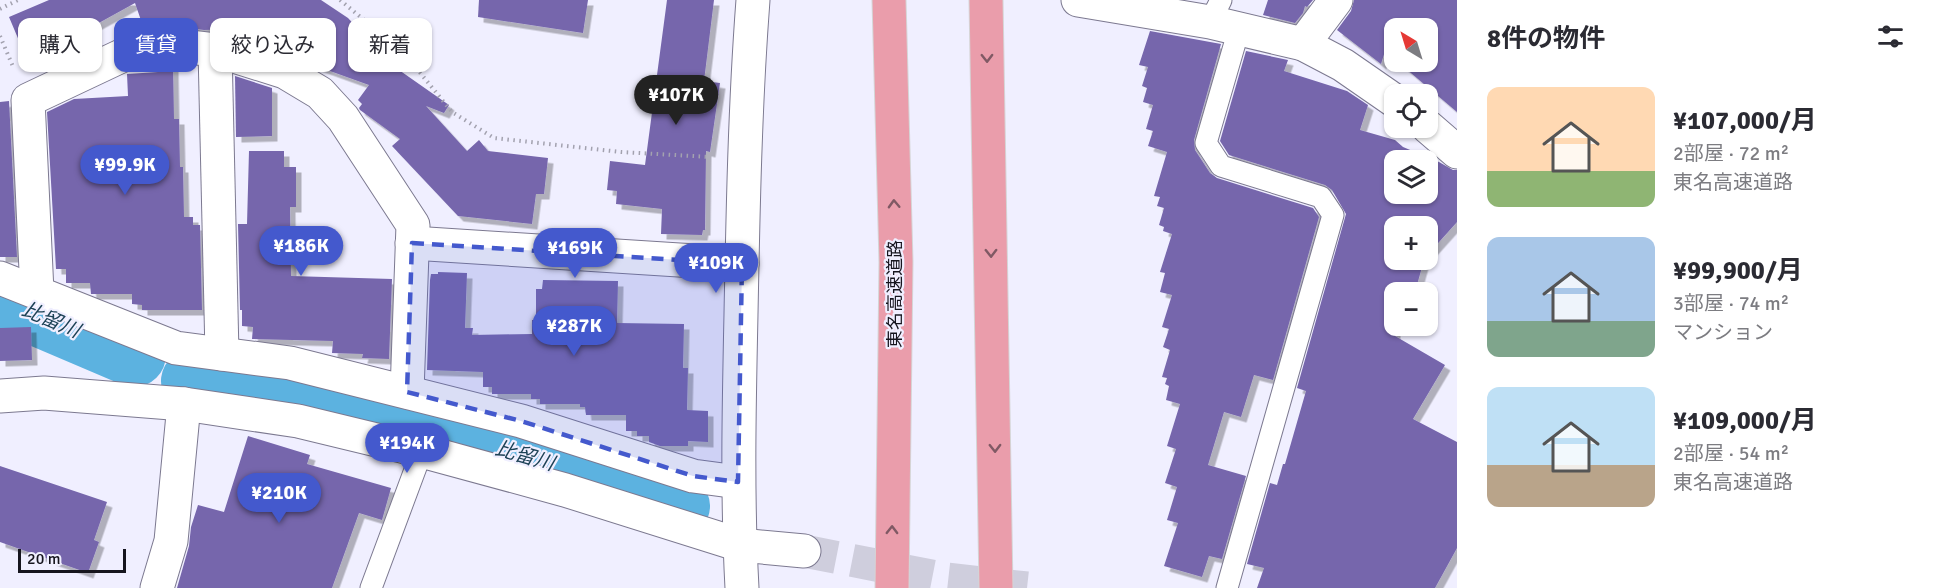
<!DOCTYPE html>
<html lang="ja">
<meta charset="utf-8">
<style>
body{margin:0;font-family:Signika,"Noto Sans JP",sans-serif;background:#f7f7f7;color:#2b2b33;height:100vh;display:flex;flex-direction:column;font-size:22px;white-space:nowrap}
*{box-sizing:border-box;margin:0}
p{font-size:20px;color:#7c7c81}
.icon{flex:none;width:33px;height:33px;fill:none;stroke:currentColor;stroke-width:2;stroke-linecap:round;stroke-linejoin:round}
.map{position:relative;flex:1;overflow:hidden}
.details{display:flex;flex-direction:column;background:#fff;width:480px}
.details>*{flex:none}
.top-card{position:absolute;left:18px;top:18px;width:570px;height:54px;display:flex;gap:12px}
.needle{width:39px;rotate:322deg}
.fabs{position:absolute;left:1384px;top:18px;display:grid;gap:12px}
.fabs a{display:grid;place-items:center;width:54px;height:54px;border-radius:12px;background:#fff;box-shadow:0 2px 4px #0004;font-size:30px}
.scale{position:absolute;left:18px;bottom:15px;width:108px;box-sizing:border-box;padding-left:6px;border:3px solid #16151e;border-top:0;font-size:16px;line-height:21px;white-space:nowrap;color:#16151e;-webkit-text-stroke:4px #f0efff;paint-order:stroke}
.price{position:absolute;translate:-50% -51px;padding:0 14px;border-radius:21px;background:#4459cd;color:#fff;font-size:20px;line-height:39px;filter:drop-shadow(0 2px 3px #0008)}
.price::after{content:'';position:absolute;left:50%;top:36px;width:18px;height:14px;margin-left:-9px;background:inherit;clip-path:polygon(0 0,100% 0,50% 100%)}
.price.active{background:#222;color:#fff}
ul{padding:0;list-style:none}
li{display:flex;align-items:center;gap:18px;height:150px;padding:0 30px}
li span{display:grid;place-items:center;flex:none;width:168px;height:120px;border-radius:12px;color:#555}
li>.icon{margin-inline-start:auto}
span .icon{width:72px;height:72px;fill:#fffc;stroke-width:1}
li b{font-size:26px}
h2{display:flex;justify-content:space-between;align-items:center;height:72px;padding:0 30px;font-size:26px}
.pill{padding:0 21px;border-radius:12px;background:#fff;box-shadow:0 2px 4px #0004;font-size:21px;line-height:54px}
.pill.active{background:#4459cd;color:#fff}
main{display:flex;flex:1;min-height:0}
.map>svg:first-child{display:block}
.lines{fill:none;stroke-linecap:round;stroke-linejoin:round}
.river{stroke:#5cb2e0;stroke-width:64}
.building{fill:#7666ac;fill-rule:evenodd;filter:url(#shadow)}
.minor-tunnel{stroke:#cfcedd;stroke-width:33;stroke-dasharray:33 16;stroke-linecap:butt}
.service-casing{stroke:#7c7990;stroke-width:23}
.minor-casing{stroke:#7c7990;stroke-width:35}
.motorway-casing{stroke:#d5d5d6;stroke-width:35}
.path{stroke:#a3a2af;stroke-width:4;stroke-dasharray:1.5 4.5;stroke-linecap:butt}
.service{stroke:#fff;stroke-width:21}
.minor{stroke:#fff;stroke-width:33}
.motorway{stroke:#ea9dab;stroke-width:33}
.oneway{stroke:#805964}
.marked{fill:#4459cd;fill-opacity:0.2;stroke:#4459cd;stroke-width:4.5;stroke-dasharray:12 8;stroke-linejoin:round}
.labels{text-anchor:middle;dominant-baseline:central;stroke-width:4.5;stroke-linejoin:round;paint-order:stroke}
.street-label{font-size:18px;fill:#16151e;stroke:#f0efff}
.water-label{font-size:20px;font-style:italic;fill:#1d4256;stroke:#f0efff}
</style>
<main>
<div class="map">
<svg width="1457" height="588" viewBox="0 0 1457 588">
<defs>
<filter id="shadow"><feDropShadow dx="5.5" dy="5.5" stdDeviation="0" flood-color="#0004"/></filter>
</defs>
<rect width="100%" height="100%" fill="#f0efff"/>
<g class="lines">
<g class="river">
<polyline points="0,298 134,355"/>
<polyline points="193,381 245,387 291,396 454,436 599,476 678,506"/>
</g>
</g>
<g class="building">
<polygon points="49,0 321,0 348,18 362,33 374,37 369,49 449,105 444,113 426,106 467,151 479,140 488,151 548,158 544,194 536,194 532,224 458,216 392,146 400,139 360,110 359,108 362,104 358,100 369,85 305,62 291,54 234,36 234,29 204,30 166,25 144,29 135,3 28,62 9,17"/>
<polygon points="479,0 588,0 583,33 478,17"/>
<polygon points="667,0 714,0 704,81 720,83 710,152 706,151 705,230 703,230 702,235 661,234 662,209 616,204 617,191 607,190 610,161 645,165"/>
<polygon points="1268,0 1313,0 1307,7 1305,6 1303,13 1295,23 1263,15"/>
<polygon points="1354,0 1457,0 1457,112 1398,62 1428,62 1428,28 1395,28 1395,59 1385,51 1381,64 1337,30 1351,11"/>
<polygon points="1150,31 1221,44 1194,140 1195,150 1210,173 1217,178 1313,208 1319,217 1273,380 1254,375 1241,417 1224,412 1208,465 1246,476 1222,559 1209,556 1202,577 1164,566 1178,523 1167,520 1177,487 1165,483 1176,449 1167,446 1180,404 1166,400 1169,386 1165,384 1167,378 1162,377 1170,350 1163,347 1169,329 1162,327 1172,295 1160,292 1165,273 1160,272 1172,234 1163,231 1164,227 1159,225 1164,208 1157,206 1160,197 1154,196 1167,152 1148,146 1153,131 1146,129 1153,105 1143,102 1147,88 1142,86 1148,67 1139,65"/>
<path d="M 1246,51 L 1288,60 L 1284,71 L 1347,91 L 1368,105 L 1360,130 L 1395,140 L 1403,147 L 1439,162 L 1453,170 L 1457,170 L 1457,222 L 1431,251 L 1428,248 L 1428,226 L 1395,226 L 1395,260 L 1424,260 L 1415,292 L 1395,292 L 1395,336 L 1445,365 L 1413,419 L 1457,442 L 1457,548 L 1435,588 L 1257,588 L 1264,568 L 1247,564 L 1270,483 L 1277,485 L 1283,464 L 1285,464 L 1306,391 L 1297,388 L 1346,214 L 1332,190 L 1325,185 L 1229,155 L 1220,141 ZM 1395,160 L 1428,160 L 1428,194 L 1395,194 Z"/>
<polygon points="165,63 173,64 174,119 179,119 180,167 183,167 184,217 193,217 193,225 200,225 202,310 142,310 142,305 132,304 132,294 91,294 90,283 66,283 66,269 56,269 47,112 74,99 128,96 127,74 158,72 155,65"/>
<polygon points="235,76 272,88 272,136 236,137"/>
<polygon points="9,101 17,257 0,257 0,102"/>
<polygon points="249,151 284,151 284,167 296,167 296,207 290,207 291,276 392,279 389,359 362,358 363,354 332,353 333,341 252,339 253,327 242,326 242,310 240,310 238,224 247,224"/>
<polygon points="438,272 467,273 465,328 473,328 472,335 532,334 532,320 536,320 536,289 542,289 543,280 618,281 617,323 684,324 683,368 688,368 687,410 708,411 708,442 688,441 688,446 660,446 649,442 649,436 637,436 637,431 626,431 626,415 586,415 585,407 580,407 580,404 540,404 540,399 531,399 531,394 492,394 492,387 483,387 483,372 427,370 430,280 431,274 438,274"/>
<polygon points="31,327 32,360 0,361 0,328"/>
<polygon points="248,436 310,455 307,464 391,488 382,520 359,513 332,588 177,588 189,546 191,527 198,505 224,512"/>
<polygon points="0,466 107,502 94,540 99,542 88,573 0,542"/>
</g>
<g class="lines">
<polyline class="minor-tunnel" points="804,551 947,579 1027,588"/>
<defs>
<g id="service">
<polyline points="1210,22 1221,0"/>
<polyline points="371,588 422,451"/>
<polyline points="1227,588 1333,215 1321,197 1221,166 1206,143 1239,29"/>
</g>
<g id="minor">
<polyline points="1078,0 1210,22 1303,44 1343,65 1395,101"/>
<polyline points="1303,44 1336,0"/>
<polyline points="215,50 222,354"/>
<polyline points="1428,127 1457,152"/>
<polyline points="412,243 742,264"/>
<polyline points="0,278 176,348 290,363 521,421 693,476 738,482"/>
<polyline points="37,292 28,100 136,49 164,44 215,50 285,72 320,93 343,118 413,225 407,392"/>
<polyline points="0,396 44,393 184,404 298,421 422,451 565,490 740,545 804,551"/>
<polyline points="157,588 171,541 184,404"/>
<path d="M 742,588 C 737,497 739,406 741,314 C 743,209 745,105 753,0"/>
</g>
<g id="motorway">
<polyline points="889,0 896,262 892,588"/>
<polyline points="986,0 996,588"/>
</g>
</defs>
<use href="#service" class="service-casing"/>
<use href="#minor" class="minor-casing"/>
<use href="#motorway" class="motorway-casing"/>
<g class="path">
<polyline points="340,0 404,53 452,112 494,138 621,152 710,157"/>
<polyline points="0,9 18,0"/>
<polyline points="0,36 14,69"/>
</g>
<use href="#service" class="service"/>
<use href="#minor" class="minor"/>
<use href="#motorway" class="motorway"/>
</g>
<defs><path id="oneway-chevron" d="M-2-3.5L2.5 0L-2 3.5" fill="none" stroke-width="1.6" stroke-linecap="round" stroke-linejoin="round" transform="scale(1.5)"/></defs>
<g class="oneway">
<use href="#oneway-chevron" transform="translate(987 58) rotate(89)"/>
<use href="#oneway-chevron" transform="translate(894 204) rotate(-92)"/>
<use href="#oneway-chevron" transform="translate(991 253) rotate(89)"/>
<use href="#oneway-chevron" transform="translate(995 448) rotate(89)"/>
<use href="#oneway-chevron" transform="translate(892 530) rotate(-89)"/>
</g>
<path class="marked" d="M 412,243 L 742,264 L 738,482 L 693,476 L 521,421 L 407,392 Z"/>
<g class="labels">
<g class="street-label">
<text transform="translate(895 294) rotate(-90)">東名高速道路</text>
</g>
<g class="water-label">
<text transform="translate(51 320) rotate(23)">比留川</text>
<text transform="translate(525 456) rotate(16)">比留川</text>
</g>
</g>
</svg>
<div class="fabs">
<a><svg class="needle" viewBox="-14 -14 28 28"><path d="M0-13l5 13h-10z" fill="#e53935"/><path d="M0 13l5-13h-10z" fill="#7c7c81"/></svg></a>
<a><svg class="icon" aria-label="locate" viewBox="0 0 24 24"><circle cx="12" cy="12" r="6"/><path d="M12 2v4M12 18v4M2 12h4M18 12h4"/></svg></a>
<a><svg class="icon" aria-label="layers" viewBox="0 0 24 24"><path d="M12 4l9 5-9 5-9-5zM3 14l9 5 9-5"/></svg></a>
<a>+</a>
<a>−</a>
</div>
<div class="scale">20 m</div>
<b class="price active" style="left:676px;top:126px">¥107K</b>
<b class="price" style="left:125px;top:196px">¥99.9K</b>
<b class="price" style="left:301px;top:277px">¥186K</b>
<b class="price" style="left:575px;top:279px">¥169K</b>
<b class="price" style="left:716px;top:294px">¥109K</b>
<b class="price" style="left:574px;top:357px">¥287K</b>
<b class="price" style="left:407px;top:474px">¥194K</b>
<b class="price" style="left:279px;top:524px">¥210K</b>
<div class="top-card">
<a class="pill">購入</a>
<a class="pill active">賃貸</a>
<a class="pill">絞り込み</a>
<a class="pill">新着</a>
</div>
</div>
<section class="details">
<h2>8件の物件<svg class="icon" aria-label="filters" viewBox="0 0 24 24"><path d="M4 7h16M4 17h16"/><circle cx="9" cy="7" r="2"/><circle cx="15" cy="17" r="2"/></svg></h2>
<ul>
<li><span style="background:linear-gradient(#ffd9b3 70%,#8fb573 0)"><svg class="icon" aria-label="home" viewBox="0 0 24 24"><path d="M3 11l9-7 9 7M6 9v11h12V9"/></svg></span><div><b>¥107,000/月</b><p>2部屋 · 72 m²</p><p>東名高速道路</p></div></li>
<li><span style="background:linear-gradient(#a9c7e8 70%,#7fa58c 0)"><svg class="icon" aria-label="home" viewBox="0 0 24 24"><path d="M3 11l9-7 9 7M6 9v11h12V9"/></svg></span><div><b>¥99,900/月</b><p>3部屋 · 74 m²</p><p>マンション</p></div></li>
<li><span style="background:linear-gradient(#bfe0f5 65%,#b9a48a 0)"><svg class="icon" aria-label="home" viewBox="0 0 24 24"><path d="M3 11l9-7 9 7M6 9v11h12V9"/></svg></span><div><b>¥109,000/月</b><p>2部屋 · 54 m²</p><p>東名高速道路</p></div></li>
</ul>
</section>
</main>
